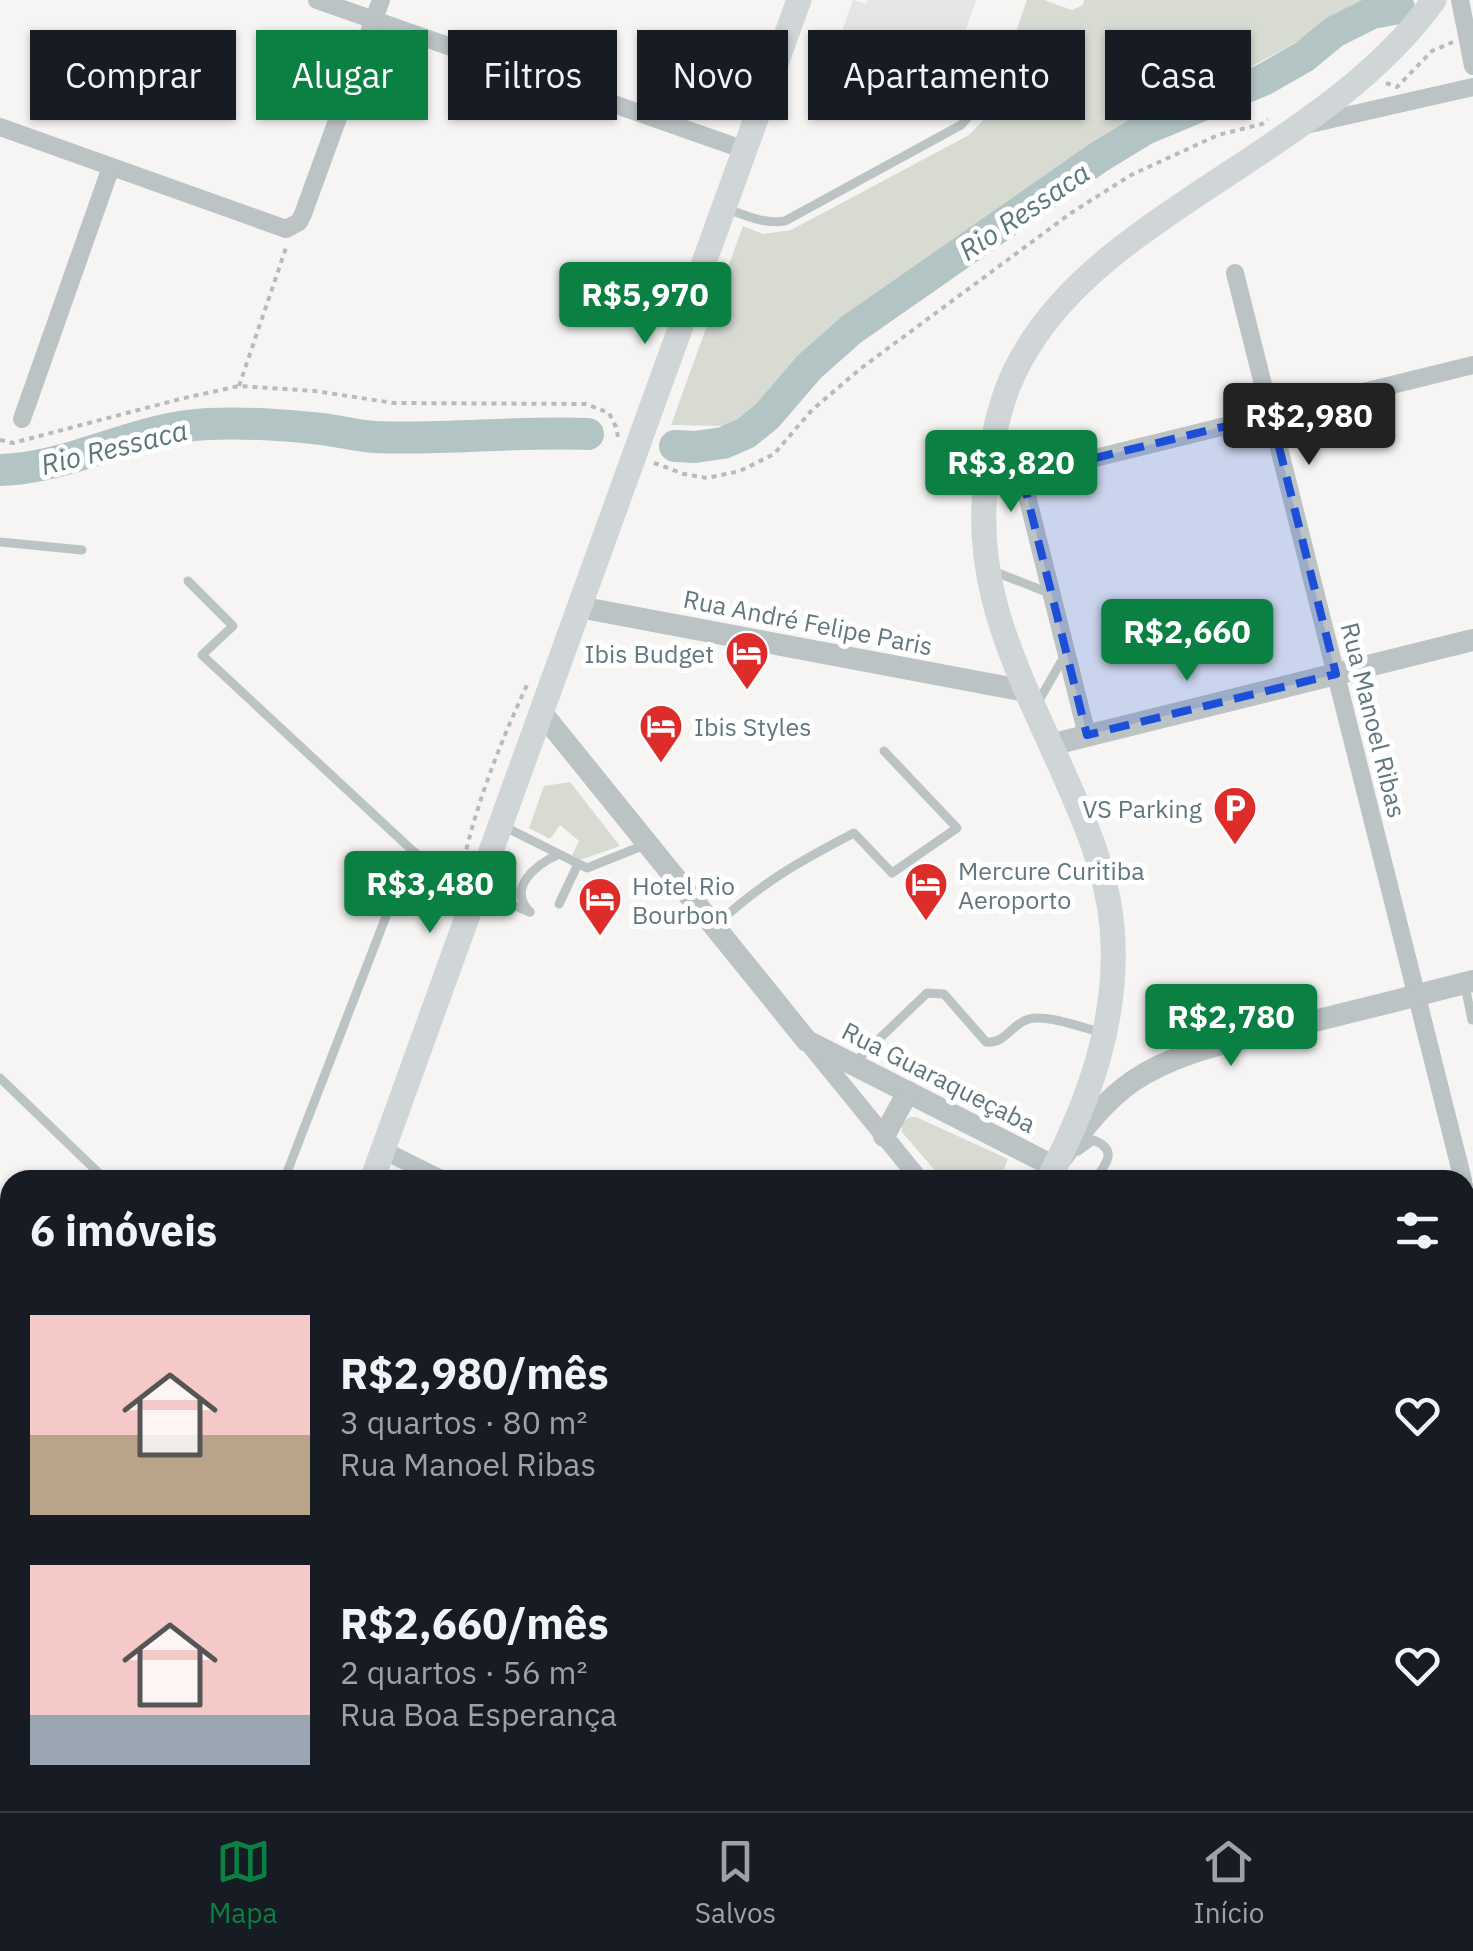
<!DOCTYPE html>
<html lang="pt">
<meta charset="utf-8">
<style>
body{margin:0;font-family:"IBM Plex Sans",sans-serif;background:#20242c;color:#f1f3f6;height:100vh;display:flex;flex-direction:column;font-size:38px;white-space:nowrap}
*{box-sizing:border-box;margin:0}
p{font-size:32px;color:#9ea1a6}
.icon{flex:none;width:55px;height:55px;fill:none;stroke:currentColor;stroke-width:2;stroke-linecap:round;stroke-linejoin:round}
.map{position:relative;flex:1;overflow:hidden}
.details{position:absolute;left:0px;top:1170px;width:1475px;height:642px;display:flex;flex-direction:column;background:#171b24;border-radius:30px 30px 0 0;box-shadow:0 2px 8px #0004}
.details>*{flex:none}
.top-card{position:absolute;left:30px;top:30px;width:1415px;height:90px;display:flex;gap:20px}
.price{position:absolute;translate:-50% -85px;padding:0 22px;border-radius:10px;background:#0b8043;color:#fff;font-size:32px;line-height:65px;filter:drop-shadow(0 2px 5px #0008)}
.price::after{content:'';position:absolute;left:50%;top:60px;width:30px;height:22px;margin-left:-15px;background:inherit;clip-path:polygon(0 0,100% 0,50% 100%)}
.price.selected{background:#222;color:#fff}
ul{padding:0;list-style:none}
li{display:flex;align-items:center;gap:30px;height:250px;padding:0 30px}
li span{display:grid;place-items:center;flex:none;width:280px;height:200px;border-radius:0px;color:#555}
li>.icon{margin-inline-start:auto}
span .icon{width:120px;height:120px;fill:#fffc;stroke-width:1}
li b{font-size:42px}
h2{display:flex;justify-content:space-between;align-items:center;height:120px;padding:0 30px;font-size:42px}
.pill{padding:0 35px;border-radius:0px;background:#171b24;box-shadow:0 2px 8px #0004;font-size:35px;line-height:90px}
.pill.selected{background:#0b8043;color:#fff}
.tab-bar{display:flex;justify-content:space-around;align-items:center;height:140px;border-top:2px solid #363941;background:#171b24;font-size:28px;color:#9ea1a6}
.tab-bar a{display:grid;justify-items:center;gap:5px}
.tab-bar .selected{color:#0b8043}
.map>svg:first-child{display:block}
.built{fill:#e4e5e4}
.green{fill:#d7dbd2}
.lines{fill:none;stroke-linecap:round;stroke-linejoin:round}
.river{stroke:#b3c4c4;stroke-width:32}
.path{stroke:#b7bbbd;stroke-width:4;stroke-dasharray:5 5;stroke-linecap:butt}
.service{stroke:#bcc3c5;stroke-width:9}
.minor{stroke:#bcc3c5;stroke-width:18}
.tertiary{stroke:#bcc3c5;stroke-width:22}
.secondary{stroke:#d0d6d8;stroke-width:25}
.trunk{stroke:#d0d6d8;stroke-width:30}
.marked{fill:#1d4ed8;fill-opacity:0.2;stroke:#1d4ed8;stroke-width:8;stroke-dasharray:20 12;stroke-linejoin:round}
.labels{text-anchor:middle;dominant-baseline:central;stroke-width:10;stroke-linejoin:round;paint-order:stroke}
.street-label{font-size:25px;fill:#62777d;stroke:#fff}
.poi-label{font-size:25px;fill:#62777d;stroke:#fff;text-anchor:start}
.water-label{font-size:28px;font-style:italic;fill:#5c7778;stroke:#fff}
</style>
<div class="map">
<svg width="1473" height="1811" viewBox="0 0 1473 1811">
<rect width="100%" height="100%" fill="#f6f5f3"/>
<g class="built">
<polygon points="853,0 866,4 868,0 976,0 936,118 837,84 850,48 838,43"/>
<polygon points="1473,1691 1473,1811 1191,1811 1189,1803 1465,1802 1465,1693"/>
</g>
<g class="green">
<polygon points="1027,0 1044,0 1072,10 1083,5 1084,0 1372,0 1195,98 1109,138 849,320 814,351 752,419 727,426 671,425 743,226 763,234 791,230 969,135 986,117"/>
<polygon points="570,782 620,846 580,860 572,855 579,841 560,825 550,839 529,828 544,786"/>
<path d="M 910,1117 L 916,1117 L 1008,1159 L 999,1180 L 943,1180 L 902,1132 C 901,1124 903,1121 910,1117 Z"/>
</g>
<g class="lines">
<g class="river">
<polyline points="675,446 695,447 723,443 746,433 767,416 809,367 852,329 1099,157 1145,129 1263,80 1305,56 1334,32 1372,13 1399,8"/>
<path d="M 0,470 C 72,468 136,427 208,424 C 245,422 285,425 322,429 C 339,431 357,436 375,437 C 446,440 517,431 588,434"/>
</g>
<g class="path">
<polyline points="1386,83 1397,87 1432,51 1453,42"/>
<polyline points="239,386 287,245"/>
<polyline points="0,440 13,443 180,399 239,386 315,391 394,403 586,404 609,413 616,427 618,437"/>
<polyline points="654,463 684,474 707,478 740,471 774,454 812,410 860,369 1071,213 1131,175 1218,135 1262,124 1268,119"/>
<path d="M 464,859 C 478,799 501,741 527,685"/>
<polyline points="195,1802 197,1811"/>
<polyline points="177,1811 180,1802"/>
</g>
<g class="service">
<path d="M 727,209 C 747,216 763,224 785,221 L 961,125 L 969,116 L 977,92"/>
<polyline points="0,542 82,550"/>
<polyline points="993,571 1049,593"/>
<polyline points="188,581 233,626 202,655 414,852"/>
<polyline points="1038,702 1065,655"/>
<polyline points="503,826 587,868 647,844"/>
<polyline points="559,904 578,864"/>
<path d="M 530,912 C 506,888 536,865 557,855"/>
<path d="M 716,925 C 761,883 800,861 854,833 L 892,873 L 957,828 L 884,751"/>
<polyline points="1465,986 1472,1020"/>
<path d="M 853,1064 L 927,993 L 944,994 L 986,1042 C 1006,1044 1011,1024 1029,1019 C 1046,1014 1084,1028 1103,1033"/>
<polyline points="0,1078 106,1180"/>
<path d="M 1078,1151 L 1093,1140 C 1119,1150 1106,1163 1095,1180"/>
<polyline points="284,1180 390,906 414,852 477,891 530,912"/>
<polyline points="1465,1724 1473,1721"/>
<polyline points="1449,1802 1457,1811"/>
<polyline points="1264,1811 1268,1802"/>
</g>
<g class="minor">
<polyline points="317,0 745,150"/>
<polyline points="1460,0 1473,66"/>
<polyline points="1310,124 1473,87"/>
<polyline points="0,127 286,229 299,222 303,214 381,0"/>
<polyline points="1235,273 1463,1180"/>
<polyline points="22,419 111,167"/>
<polyline points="1087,735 1022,476 1473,365"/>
<polyline points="810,1045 920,1180"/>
<polyline points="383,1150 443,1180"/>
<polyline points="1465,1188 1473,1220"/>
<polyline points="1465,1389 1473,1384"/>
<polyline points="916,1811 920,1802"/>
</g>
<g class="tertiary">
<polyline points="579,607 1026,691"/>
<path d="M 541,712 L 807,1041 L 1055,1167 C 1078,1136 1101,1103 1133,1081 C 1177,1051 1235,1041 1286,1028 C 1348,1013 1411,997 1473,981"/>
<polyline points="1050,745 1473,640"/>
<polyline points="884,1136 908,1092"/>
<polyline points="1168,1802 1170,1811"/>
<polyline points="716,1811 721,1802"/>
</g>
<g class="secondary">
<polyline points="372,1180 799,0"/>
<path d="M 1048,1180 C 1089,1102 1120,1017 1112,927 C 1107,869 1082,815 1059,763 C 1010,655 964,567 992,445 C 997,420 1003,396 1014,373 C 1049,299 1117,248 1183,204 C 1271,144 1371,88 1434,0"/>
<polyline points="1465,1549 1473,1547"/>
<polyline points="1465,1589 1473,1587"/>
<polyline points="138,1811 142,1802"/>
<polyline points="495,1811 518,1802"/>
<polyline points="539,1811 554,1802"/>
<polyline points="591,1811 625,1802"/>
</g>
<g class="trunk">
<polyline points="1465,1338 1473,1336"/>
<polyline points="1465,1364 1473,1362"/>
<polyline points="352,1811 364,1802"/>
<polyline points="406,1811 415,1802"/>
</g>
</g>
<path class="marked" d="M 1271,415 L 1336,674 L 1087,735 L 1022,476 Z"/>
<defs>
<symbol id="hotel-pin" viewBox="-11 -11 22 30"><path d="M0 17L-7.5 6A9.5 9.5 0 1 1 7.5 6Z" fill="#de2c2b" stroke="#fff"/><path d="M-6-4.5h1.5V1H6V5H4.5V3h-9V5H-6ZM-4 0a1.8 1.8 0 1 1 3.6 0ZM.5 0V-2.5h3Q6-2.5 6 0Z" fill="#fff"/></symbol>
<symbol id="parking-pin" viewBox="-11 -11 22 30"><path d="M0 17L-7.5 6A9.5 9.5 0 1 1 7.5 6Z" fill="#de2c2b" stroke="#fff"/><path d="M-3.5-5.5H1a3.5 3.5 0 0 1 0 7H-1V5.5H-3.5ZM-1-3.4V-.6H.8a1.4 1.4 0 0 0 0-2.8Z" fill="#fff"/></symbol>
</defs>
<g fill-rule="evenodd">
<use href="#hotel-pin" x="722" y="628" width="50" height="68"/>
<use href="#hotel-pin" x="636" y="701" width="50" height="68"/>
<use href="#parking-pin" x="1210" y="783" width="50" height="68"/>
<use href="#hotel-pin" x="901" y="859" width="50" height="68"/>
<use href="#hotel-pin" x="575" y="874" width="50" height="68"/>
</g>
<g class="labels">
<g class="street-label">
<text transform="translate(808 622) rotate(11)">Rua André Felipe Paris</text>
<text transform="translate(1374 720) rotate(76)">Rua Manoel Ribas</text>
<text transform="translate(939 1077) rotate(27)">Rua Guaraqueçaba</text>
</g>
<g class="poi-label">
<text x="714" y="653" text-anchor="end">Ibis Budget</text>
<text x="694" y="726">Ibis Styles</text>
<text x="1202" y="808" text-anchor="end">VS Parking</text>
<text x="958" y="870">Mercure Curitiba<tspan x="958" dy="29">Aeroporto</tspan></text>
<text x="632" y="885">Hotel Rio<tspan x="632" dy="29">Bourbon</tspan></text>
</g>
<g class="water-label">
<text transform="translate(1024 211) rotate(-34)">Rio Ressaca</text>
<text transform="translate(114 447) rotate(-14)">Rio Ressaca</text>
</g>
</g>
</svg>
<b class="price" style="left:645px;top:347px">R$5,970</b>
<b class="price selected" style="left:1309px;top:468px">R$2,980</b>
<b class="price" style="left:1011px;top:515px">R$3,820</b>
<b class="price" style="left:1187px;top:684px">R$2,660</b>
<b class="price" style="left:430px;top:936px">R$3,480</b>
<b class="price" style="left:1231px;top:1069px">R$2,780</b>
<div class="top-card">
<a class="pill">Comprar</a>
<a class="pill selected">Alugar</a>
<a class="pill">Filtros</a>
<a class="pill">Novo</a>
<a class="pill">Apartamento</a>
<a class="pill">Casa</a>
</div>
<section class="details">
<h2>6 imóveis<svg class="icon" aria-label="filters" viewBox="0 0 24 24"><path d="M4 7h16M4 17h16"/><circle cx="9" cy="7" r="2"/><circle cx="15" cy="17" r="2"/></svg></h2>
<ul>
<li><span style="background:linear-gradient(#f6c9c9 60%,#b9a48a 0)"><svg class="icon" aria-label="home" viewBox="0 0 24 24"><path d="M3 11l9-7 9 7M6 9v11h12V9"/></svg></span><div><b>R$2,980/mês</b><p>3 quartos · 80 m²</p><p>Rua Manoel Ribas</p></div><svg class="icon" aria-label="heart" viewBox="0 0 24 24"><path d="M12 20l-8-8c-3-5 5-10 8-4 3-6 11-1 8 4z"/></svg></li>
<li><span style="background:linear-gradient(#f6c9c9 75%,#9aa5b1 0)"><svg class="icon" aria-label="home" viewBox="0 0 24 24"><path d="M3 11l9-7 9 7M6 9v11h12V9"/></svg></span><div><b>R$2,660/mês</b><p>2 quartos · 56 m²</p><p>Rua Boa Esperança</p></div><svg class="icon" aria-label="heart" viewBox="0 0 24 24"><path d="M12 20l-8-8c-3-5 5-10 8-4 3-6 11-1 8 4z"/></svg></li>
</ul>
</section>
</div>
<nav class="tab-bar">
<a class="selected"><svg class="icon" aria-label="map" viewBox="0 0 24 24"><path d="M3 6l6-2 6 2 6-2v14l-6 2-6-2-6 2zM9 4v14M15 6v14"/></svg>Mapa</a>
<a><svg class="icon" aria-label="saved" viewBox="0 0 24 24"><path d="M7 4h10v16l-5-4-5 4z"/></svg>Salvos</a>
<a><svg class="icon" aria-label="home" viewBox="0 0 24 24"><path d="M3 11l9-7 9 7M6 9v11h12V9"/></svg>Início</a>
</nav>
